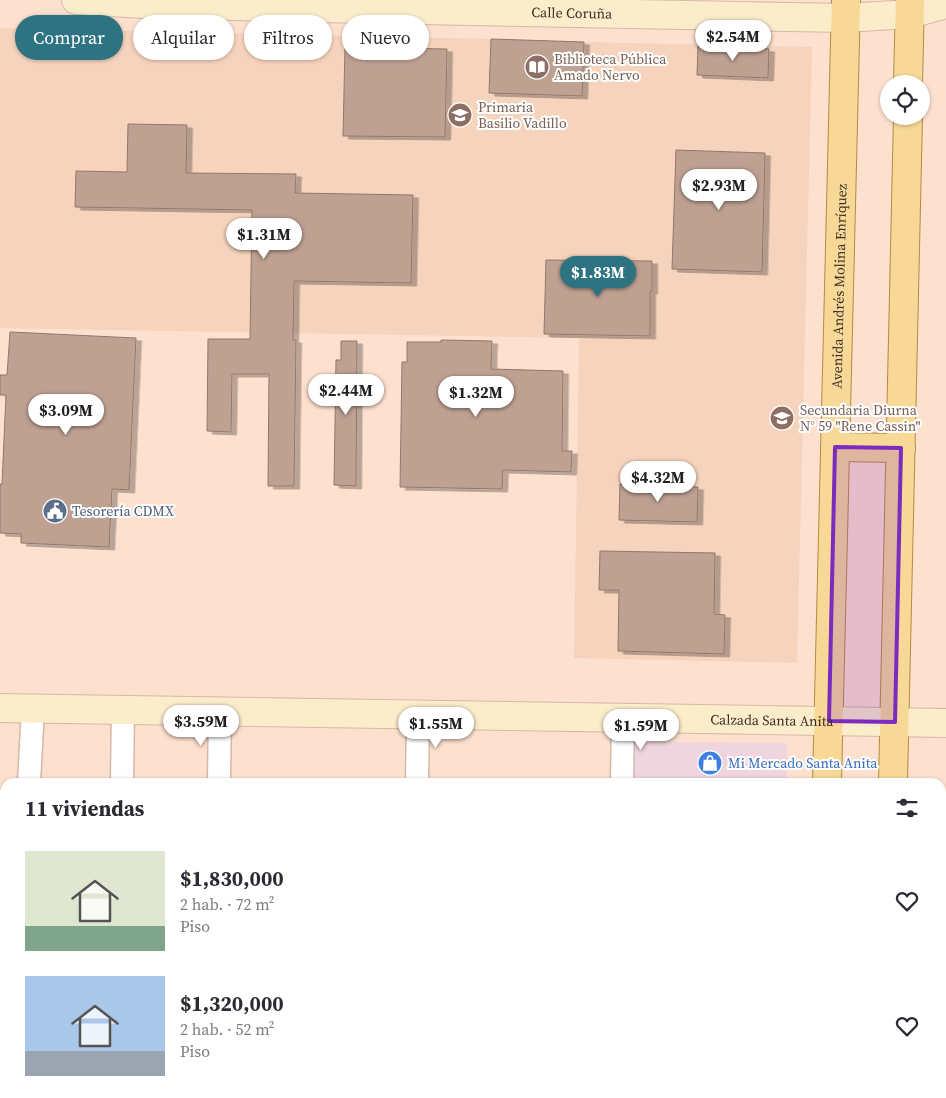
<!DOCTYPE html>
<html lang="es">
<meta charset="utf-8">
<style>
body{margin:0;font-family:"Source Serif 4",serif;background:#f7f7f7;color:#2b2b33;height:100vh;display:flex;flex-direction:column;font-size:19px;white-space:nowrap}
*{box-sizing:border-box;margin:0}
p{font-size:16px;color:#7c7c81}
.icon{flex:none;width:28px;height:28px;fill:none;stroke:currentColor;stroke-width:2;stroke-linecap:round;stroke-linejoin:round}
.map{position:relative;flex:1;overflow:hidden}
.drawer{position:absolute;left:0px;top:778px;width:946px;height:321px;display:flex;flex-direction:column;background:#fff;border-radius:15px 15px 0 0;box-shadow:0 1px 4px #0004}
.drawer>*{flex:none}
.top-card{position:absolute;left:15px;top:15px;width:500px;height:45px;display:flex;gap:10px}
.fabs{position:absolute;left:880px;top:75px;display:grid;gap:10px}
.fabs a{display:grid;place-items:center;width:50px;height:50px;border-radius:50%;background:#fff;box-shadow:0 1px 4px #0004;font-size:25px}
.price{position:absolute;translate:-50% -42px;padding:0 11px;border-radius:18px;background:#fff;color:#222;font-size:16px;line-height:32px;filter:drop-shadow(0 1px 2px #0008)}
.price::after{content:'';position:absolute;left:50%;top:30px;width:15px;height:11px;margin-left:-8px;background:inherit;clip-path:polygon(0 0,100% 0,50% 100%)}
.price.selected{background:#2e7382;color:#fff}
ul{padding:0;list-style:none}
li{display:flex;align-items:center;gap:15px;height:125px;padding:0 25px}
li span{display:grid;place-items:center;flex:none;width:140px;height:100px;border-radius:0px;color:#555}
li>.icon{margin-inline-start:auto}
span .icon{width:60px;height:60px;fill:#fffc;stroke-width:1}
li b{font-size:21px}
h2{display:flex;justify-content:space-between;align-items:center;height:60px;padding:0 25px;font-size:21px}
.pill{padding:0 18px;border-radius:22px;background:#fff;box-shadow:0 1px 4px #0004;font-size:18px;line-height:45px}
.pill.selected{background:#2e7382;color:#fff}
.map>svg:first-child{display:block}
.commercial{fill:#eed5de}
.built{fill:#f6d3bc}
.building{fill:#bfa192;stroke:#937769;filter:url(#shadow)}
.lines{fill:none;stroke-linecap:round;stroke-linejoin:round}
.street-casing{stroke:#d5b8a7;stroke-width:25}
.secondary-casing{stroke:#d5b8a7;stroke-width:30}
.primary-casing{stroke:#b18c42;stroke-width:30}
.street{stroke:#fff;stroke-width:22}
.secondary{stroke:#fbecca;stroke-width:28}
.primary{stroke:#f7d896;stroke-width:28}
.marked{fill:#7b2cbf;fill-opacity:0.2;stroke:#7b2cbf;stroke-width:4;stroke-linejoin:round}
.labels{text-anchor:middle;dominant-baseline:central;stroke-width:4;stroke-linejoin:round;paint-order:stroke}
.street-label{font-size:14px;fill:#3a2e27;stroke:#fff}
.education-label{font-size:14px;fill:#785e54;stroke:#fff;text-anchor:start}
.service-label{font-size:14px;fill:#4e5e75;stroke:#fff;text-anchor:start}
.shop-label{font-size:14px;fill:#366cbe;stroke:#fff;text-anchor:start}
</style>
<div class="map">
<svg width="946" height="1098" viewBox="0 0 946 1098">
<defs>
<filter id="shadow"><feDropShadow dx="5.5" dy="3" stdDeviation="0" flood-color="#0004"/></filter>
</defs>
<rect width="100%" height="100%" fill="#fee0ce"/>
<polygon class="commercial" points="634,742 787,743 787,782 632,782"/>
<polygon class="built" points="0,28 491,39 489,93 582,96 584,42 812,47 797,663 574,658 579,338 0,328"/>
<g class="building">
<polygon points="491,39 584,42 582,96 489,93"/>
<polygon points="698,46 769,49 768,78 697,75"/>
<polygon points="345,47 447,49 445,137 343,136"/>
<polygon points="128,124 187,125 186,173 296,174 295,193 413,195 411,283 294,281 293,340 296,340 294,486 268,486 269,374 232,374 231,432 207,431 208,339 250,339 252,210 75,207 76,171 127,172"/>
<polygon points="676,150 765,153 762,272 672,269"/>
<polygon points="546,260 652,261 652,291 650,291 650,336 544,334"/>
<polygon points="10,332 136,338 129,490 112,489 109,547 21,543 21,534 0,533 0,484 2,484 6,395 0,395 0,375 7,375"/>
<polygon points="441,340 492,341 491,369 563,371 562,451 572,451 571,472 503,470 502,489 400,487 402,362 407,362 407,342 441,342"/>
<polygon points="341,341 357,341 356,486 334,485 336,360 341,360"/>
<polygon points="620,484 698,487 697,522 619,520"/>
<polygon points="600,551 715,553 714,614 725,615 724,654 618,651 619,590 599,590"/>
</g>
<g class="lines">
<defs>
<g id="street">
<polyline points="29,782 33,709"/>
<polyline points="122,782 123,709"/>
<polyline points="219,782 220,712"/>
<polyline points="417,782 418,715"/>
<polyline points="622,782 623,718"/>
<polyline points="13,1094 152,1098"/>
<polyline points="210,1098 210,1094"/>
<polyline points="411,1098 411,1094"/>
</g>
<g id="secondary">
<path id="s1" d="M 76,0 L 144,4 L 316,8 L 845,18 L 910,14 L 946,4"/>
<path id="s2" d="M 0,708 L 946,723"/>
</g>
<g id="primary">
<polyline points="908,84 910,0"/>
<polyline points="835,447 901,448"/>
<path id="s3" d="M 827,782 L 846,0"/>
<polyline points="893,782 908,116"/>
<polyline points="941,998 946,998"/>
<polyline points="941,1076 946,1076"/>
<polyline points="539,1098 548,1094"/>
<polyline points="717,1098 743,1094"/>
<polyline points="816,1098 816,1094"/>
<polyline points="882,1098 882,1094"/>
</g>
</defs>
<use href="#street" class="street-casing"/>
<use href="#secondary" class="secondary-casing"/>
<use href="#primary" class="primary-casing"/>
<use href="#street" class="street"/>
<use href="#secondary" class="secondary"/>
<use href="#primary" class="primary"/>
</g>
<path class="marked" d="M 835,447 L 901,448 L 895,722 L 829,721 Z"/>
<defs>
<symbol id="library-disc" viewBox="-11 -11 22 22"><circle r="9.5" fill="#8d6e63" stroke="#fff"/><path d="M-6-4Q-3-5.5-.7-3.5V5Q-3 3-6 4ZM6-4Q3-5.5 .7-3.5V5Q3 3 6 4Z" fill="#fff"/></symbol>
<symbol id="school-disc" viewBox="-11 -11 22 22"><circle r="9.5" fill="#8d6e63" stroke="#fff"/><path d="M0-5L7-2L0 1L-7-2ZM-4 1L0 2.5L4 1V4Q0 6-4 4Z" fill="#fff"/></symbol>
<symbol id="civic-disc" viewBox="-11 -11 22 22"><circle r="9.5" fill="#5c6f8a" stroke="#fff"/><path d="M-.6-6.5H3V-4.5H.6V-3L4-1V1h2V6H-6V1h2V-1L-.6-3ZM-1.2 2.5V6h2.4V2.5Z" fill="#fff"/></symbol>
<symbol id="shop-disc" viewBox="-11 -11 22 22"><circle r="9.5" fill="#3f7fe0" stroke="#fff"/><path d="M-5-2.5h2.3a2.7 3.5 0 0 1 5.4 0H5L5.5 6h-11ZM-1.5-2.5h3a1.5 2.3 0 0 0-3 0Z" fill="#fff"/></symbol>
</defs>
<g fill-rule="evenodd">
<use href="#library-disc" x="523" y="53" width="28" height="28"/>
<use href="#school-disc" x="446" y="101" width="28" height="28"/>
<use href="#school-disc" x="768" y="404" width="28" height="28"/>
<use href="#civic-disc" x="41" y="497" width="28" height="28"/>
<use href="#shop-disc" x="696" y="749" width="28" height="28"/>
</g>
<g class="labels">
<g class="street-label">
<text stroke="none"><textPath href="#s1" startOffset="496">Calle Coruña</textPath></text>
<text stroke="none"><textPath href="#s3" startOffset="496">Avenida Andrés Molina Enríquez</textPath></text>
<text stroke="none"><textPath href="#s2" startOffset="772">Calzada Santa Anita</textPath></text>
</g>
<g class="education-label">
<text x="554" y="59">Biblioteca Pública<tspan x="554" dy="16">Amado Nervo</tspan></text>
<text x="478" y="107">Primaria<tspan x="478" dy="16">Basilio Vadillo</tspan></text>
<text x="800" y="410">Secundaria Diurna<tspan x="800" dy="16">N° 59 "Rene Cassin"</tspan></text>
</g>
<g class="service-label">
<text x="72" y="511">Tesorería CDMX</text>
</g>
<g class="shop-label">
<text x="728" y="763">Mi Mercado Santa Anita</text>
</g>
</g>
</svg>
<div class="fabs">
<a><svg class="icon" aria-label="locate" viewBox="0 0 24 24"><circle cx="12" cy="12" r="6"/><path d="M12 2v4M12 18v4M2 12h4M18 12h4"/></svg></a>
</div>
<b class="price" style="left:733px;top:62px">$2.54M</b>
<b class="price" style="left:719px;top:211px">$2.93M</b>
<b class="price" style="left:264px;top:260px">$1.31M</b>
<b class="price selected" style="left:598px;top:298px">$1.83M</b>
<b class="price" style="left:346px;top:416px">$2.44M</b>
<b class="price" style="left:476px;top:418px">$1.32M</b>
<b class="price" style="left:66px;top:436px">$3.09M</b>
<b class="price" style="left:658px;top:503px">$4.32M</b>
<b class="price" style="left:201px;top:747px">$3.59M</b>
<b class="price" style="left:436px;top:749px">$1.55M</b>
<b class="price" style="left:641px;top:751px">$1.59M</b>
<div class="top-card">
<a class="pill selected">Comprar</a>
<a class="pill">Alquilar</a>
<a class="pill">Filtros</a>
<a class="pill">Nuevo</a>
</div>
<section class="drawer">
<h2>11 viviendas<svg class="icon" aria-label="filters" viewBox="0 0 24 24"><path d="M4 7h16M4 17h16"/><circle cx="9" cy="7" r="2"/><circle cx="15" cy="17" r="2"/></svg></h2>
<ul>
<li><span style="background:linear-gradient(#dfe7d0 75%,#7fa58c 0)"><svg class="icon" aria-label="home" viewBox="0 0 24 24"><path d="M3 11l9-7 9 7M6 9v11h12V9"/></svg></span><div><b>$1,830,000</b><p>2 hab. · 72 m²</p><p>Piso</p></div><svg class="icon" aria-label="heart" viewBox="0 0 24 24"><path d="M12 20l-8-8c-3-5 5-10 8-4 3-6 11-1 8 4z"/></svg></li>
<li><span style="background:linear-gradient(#a9c7e8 75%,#9aa5b1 0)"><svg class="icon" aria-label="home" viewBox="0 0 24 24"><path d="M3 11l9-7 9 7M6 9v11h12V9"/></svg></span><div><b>$1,320,000</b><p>2 hab. · 52 m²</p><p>Piso</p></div><svg class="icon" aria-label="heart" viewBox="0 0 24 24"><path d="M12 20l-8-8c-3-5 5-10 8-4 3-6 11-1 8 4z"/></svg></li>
</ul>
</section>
</div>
